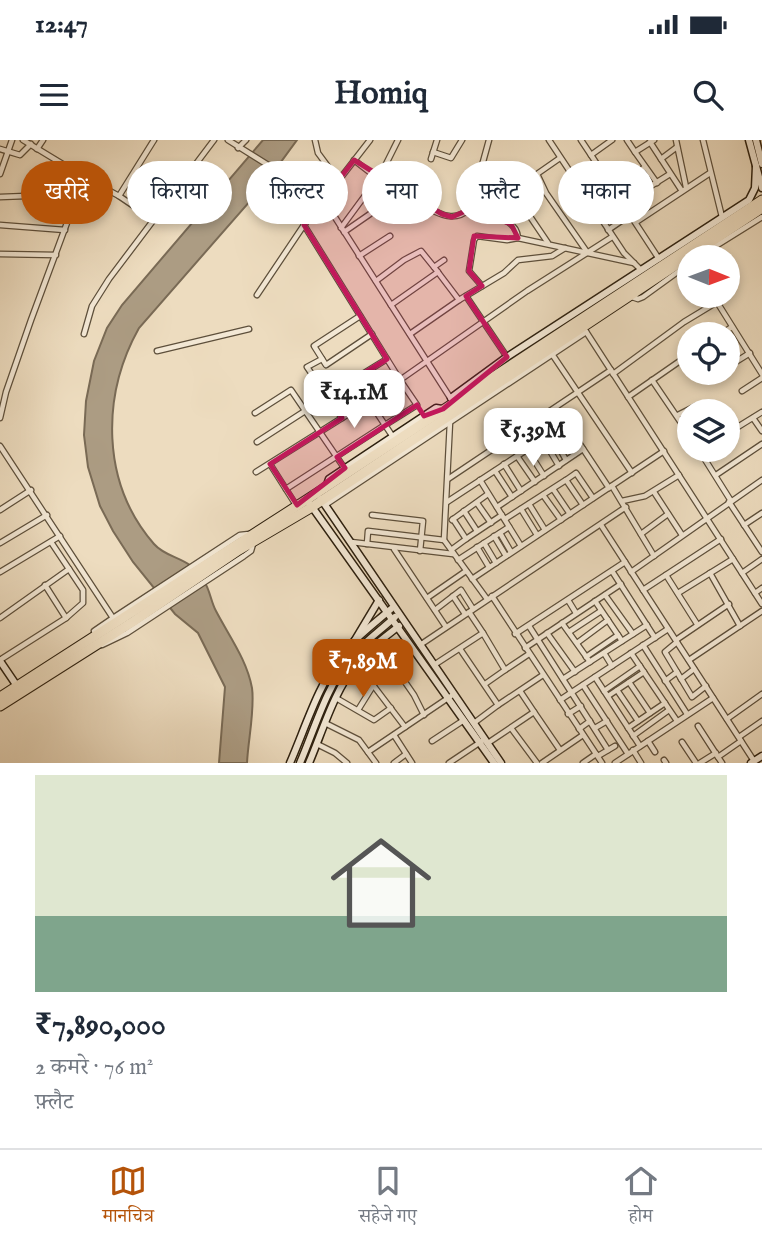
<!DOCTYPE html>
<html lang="hi">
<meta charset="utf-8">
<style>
body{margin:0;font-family:"IM FELL English","Noto Serif Devanagari",serif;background:#f2f2f3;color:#1f2937;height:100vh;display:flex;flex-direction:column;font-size:26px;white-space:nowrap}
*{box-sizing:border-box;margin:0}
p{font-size:23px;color:#747a83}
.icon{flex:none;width:38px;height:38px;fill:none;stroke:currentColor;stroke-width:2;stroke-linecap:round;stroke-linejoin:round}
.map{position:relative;height:623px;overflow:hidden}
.panel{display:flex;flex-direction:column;background:#fff;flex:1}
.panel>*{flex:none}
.hud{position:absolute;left:21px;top:21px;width:721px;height:63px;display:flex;gap:14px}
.needle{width:46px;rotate:91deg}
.buttons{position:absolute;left:677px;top:105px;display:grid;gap:14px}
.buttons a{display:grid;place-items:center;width:63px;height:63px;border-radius:50%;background:#fff;box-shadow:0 4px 10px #0003;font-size:35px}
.price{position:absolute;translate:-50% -60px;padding:0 16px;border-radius:14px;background:#fff;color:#222;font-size:23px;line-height:46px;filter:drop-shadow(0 2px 4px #0008)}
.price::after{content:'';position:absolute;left:50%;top:42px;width:21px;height:16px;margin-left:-10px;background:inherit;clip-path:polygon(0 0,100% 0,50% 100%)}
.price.active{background:#b45309;color:#fff}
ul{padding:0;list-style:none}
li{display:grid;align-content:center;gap:14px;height:371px;padding:0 35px}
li+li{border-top:2px solid #e0e1e3}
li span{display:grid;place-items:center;height:217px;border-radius:0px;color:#555}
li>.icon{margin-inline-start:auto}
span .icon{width:126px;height:126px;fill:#fffc;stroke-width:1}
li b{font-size:30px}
.chip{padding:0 24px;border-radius:32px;background:#fff;box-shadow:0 4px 10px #0003;font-size:24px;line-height:63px}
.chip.active{background:#b45309;color:#fff}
.status{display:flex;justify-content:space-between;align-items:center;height:49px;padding:0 35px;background:#fff;direction:ltr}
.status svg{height:19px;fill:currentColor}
header{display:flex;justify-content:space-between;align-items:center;height:91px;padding:0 35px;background:#fff;font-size:32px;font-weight:700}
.dock{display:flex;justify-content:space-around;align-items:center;height:98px;border-top:2px solid #e0e1e3;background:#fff;font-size:19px;color:#747a83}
.dock a{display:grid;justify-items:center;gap:4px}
.dock .active{color:#b45309}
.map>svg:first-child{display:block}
.water{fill:#ac9c83;stroke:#796a55;stroke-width:2}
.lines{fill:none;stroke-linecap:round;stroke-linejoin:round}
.street-casing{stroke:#5d4f3b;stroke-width:7}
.secondary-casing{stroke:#2d200f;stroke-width:9}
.highway-casing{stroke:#2d200f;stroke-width:11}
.street{stroke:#f3e8d5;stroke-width:4.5}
.secondary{stroke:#f3e8d5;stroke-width:6}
.highway{stroke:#eddcbf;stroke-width:9}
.marked{fill:#c2185b;fill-opacity:0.2;stroke:#c2185b;stroke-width:5;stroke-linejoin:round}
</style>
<div class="status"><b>12:47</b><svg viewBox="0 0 49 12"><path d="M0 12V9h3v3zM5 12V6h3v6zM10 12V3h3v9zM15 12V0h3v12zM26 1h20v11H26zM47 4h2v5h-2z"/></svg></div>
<header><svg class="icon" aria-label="menu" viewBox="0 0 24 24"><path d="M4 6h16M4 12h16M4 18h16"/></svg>Homiq<svg class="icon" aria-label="search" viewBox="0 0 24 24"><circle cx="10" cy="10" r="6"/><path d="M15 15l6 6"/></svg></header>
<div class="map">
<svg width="762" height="623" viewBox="0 0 762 623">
<rect width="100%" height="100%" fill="#eddcbf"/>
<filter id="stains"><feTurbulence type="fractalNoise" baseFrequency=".00286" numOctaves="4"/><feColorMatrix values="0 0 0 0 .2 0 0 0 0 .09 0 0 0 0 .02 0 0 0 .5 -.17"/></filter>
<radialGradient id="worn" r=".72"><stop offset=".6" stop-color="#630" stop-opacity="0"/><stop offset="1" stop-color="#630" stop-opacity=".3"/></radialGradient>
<path class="water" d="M 263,0 L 297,0 L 264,45 L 139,188 C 101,256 101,343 154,404 C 168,420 190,416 204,441 C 210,450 211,462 216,471 C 229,496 247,520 252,548 C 255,569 248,601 247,623 L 219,623 L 225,547 L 198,493 L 175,474 L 133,422 L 113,391 L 100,366 L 88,327 L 84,295 L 86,261 L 94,221 L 107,188 L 122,165 Z"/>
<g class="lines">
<defs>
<g id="street">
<polyline points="23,0 84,37"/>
<polyline points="228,0 324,60 451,259"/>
<polyline points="315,0 318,13 338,40"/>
<polyline points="549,0 624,113 641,130"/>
<polyline points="581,0 591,15"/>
<polyline points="612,0 591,15 659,119"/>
<polyline points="627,0 635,12"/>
<polyline points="654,0 635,12 657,43"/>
<polyline points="676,0 686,47"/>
<polyline points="703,0 722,77"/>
<polyline points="650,2 682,51"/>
<polyline points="238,8 246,0"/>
<polyline points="0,9 20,15 31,4"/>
<polyline points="37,9 43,0"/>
<polyline points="433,12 451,18 462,0"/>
<polyline points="560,18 537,34 546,53 587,112"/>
<polyline points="431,19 437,0"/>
<polyline points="661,19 677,7"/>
<path d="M 354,20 L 376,37 L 381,34 C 396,46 430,74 449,76 C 457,77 464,74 470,69 L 489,0"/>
<polyline points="0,34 12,0"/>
<polyline points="381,34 398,0"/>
<polyline points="614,48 645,27"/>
<polyline points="119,56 153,79"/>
<polyline points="0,57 78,54"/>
<polyline points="622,64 670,34"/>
<path d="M 470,69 C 486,74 517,77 518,98"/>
<polyline points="483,73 486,59 499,25"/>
<polyline points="529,75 548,103"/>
<polyline points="636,82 710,33"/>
<polyline points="0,85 65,90"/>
<polyline points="304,85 400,240 342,278"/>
<polyline points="341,88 372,46 376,37"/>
<polyline points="608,90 630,75"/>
<polyline points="344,92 370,74"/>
<polyline points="0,114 56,115"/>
<polyline points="359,116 390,96"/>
<polyline points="698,117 762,77"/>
<polyline points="434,127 459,160"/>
<polyline points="376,141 404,120 421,111 434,127 444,120"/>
<polyline points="482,146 469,131 474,100 477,96 507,100 518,98 634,123"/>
<polyline points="257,155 304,85 370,0"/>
<polyline points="466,156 507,217"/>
<polyline points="629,156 638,159 643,157 690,123"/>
<polyline points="391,165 438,132"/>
<polyline points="360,176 314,206 326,225 372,194"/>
<polyline points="583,187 762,464"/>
<polyline points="84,194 92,166 109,139 214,0"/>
<polyline points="410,194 459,160 504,133 518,120 552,116 565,108"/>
<polyline points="721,194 732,187"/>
<polyline points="157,211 249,189"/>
<polyline points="552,214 632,333"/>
<polyline points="729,226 750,213"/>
<polyline points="613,234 684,182 717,162 762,234"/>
<polyline points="652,240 690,296"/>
<polyline points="742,251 762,238"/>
<polyline points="327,256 387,219"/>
<polyline points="628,257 690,214"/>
<polyline points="556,268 609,348"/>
<polyline points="255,273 291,250 345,329"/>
<polyline points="678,275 696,266"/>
<polyline points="0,278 6,252 31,180 84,37 119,56 154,0"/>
<polyline points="753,278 762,291"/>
<polyline points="450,282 444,400 487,459"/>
<polyline points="551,293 566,320"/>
<polyline points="728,293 762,272"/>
<polyline points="393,297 385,285 417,265 400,240 527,151 612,97"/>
<polyline points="543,299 559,326"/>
<polyline points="257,302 305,271"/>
<polyline points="0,306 113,478"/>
<polyline points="527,309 544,336"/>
<polyline points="699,310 731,361"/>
<polyline points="517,316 535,342"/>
<polyline points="270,324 296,365"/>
<polyline points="504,324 521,351"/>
<polyline points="495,331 512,357"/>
<polyline points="256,332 342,278 307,227 322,219"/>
<polyline points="716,335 762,304"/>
<polyline points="448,339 611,230"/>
<polyline points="480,340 521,406"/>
<polyline points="566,340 576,333 593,358"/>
<polyline points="612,346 654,416"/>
<polyline points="286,349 385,285 369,261"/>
<polyline points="553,349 570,374"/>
<polyline points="654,352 682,395"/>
<polyline points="543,355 561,380"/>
<polyline points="622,361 645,356 679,335"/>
<polyline points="447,362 566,284"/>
<polyline points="729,362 762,412"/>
<polyline points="477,363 491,383"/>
<polyline points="529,364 545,390"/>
<polyline points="325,365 586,192"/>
<polyline points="497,367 583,309"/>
<polyline points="521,369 537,395"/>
<polyline points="0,370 31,350"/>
<polyline points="464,371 477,391"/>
<polyline points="372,375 423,381 420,411"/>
<polyline points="453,379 466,399 502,375"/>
<polyline points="505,379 566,340 583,365"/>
<polyline points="452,380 488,354"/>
<polyline points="601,385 754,621"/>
<polyline points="744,385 762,373"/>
<polyline points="500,393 511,412"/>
<polyline points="641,394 668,374"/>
<polyline points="494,396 506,416"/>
<polyline points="351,402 453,414"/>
<polyline points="0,403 47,375"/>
<polyline points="484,403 496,423"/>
<polyline points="367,404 368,391 444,400"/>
<polyline points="477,407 489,427"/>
<polyline points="394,409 446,487"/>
<polyline points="451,410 466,399"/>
<polyline points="458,420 509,387"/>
<polyline points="612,431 655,498"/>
<polyline points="0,432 60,396"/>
<polyline points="631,432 762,340"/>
<polyline points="710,433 740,486"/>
<polyline points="742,433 762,419"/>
<polyline points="666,435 697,484"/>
<polyline points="472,439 664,311"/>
<polyline points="45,445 66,478 83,463 83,450 51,402"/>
<polyline points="643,450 721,399"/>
<polyline points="678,453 733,419"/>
<polyline points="755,453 762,448"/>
<polyline points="605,455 633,494"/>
<polyline points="453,456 465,474"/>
<polyline points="492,456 602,623"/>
<polyline points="427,458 466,431"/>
<polyline points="568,460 576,473"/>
<polyline points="595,461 622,501"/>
<polyline points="435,470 461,450 473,469"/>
<polyline points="469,472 483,493"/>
<polyline points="0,478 69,429"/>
<polyline points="562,483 590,522"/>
<polyline points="529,486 608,610"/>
<polyline points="569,492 601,471"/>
<polyline points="547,493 575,532"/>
<polyline points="515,494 625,422"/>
<polyline points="96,495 94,491 113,478 240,395 249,394"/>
<polyline points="676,500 729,464"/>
<polyline points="677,502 665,512 692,557 706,546"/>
<polyline points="378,503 414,555 424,575"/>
<polyline points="577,503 608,480"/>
<polyline points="102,505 127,493 244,416 251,411 253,404"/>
<polyline points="420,505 626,367"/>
<polyline points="643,505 687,574"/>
<polyline points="525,508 621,444"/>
<polyline points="460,509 498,565 474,583"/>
<polyline points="604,513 612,526"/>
<polyline points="631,513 677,581"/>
<polyline points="586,517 618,495"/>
<polyline points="0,520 66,478"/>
<polyline points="689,520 762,471"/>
<polyline points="434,525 483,493 505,530 529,514"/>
<polyline points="595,537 640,606"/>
<polyline points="563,539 647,485"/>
<polyline points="681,539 694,529"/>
<polyline points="665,541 677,532"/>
<polyline points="629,542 650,573"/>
<polyline points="485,544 505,530"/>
<polyline points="373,545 405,587"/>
<polyline points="583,545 628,614"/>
<polyline points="617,550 638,581"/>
<polyline points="604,551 640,526"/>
<polyline points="608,556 644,532"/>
<polyline points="336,558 374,580 391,568"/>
<polyline points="560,560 668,489"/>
<polyline points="498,565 543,535"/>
<polyline points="358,570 376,541 393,526"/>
<polyline points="534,572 560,610"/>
<polyline points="568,574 581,566"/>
<polyline points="727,579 762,554"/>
<polyline points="325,583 359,600 376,623"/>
<polyline points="698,586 718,617"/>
<polyline points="511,588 537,623"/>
<polyline points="595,588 607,581"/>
<polyline points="628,588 665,563"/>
<polyline points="579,589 590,581"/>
<polyline points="394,595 412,623"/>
<polyline points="633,596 669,570"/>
<polyline points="739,597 762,581"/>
<polyline points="432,601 464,580"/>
<polyline points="648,601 655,612"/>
<polyline points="682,602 696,623"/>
<polyline points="488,603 534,572 520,551"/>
<polyline points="317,604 335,613 347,623"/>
<polyline points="633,610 641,623"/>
<polyline points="368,612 454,554"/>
<polyline points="598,616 615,606"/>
<polyline points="664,620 666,623"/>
<polyline points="394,623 406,614"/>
<polyline points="449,623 482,601"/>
<polyline points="542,623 583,595"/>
<polyline points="583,623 596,614"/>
<polyline points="615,623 713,558"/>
<polyline points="700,623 716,613"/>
<polyline points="722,623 718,617 741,601"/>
</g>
<g id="secondary">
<polyline points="749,0 762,48"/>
<polyline points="756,0 762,24"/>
<polyline points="451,258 507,217 749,60 755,48 756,26"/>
<polyline points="327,345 329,339 436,268 442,269"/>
<polyline points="321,359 501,623"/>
<polyline points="310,364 494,623"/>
<polyline points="355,500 379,460"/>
<polyline points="0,521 17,546"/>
<path d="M 290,623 C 306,586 318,546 342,514 C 355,498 375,483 391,469"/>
<path d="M 300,623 C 315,588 326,548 350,518 C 363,503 381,490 395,477"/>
<path d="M 309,623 C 323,590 334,551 357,523 C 368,509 385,497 399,486"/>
<polyline points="751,623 762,616"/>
</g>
<g id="highway">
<polyline points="0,557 314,355 762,60"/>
<polyline points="0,566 134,481 239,410 312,367 762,68"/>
</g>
</defs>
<use href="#street" class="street-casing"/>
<use href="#secondary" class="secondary-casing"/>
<use href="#highway" class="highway-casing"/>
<use href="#street" class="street"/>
<use href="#secondary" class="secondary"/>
<use href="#highway" class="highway"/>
</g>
<path class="marked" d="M 354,20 L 442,74 L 452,77 L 470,69 L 511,84 L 518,98 L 474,96 L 469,131 L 482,146 L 466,156 L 507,217 L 443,269 L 424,276 L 417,265 L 337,317 L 345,328 L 297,365 L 270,324 L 342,278 L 327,256 L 387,219 L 304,85 Z"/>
<rect width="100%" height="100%" filter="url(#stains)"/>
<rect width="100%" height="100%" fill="url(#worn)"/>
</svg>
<div class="buttons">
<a><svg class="needle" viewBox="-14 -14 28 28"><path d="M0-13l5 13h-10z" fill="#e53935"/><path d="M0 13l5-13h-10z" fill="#747a83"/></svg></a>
<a><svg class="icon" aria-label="locate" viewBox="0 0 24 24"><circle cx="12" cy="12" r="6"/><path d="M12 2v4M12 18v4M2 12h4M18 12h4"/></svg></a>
<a><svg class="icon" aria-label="layers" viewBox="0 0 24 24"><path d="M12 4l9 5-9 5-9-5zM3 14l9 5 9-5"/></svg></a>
</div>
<b class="price" style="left:354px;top:290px">₹14.1M</b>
<b class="price" style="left:533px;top:328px">₹5.39M</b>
<b class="price active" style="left:363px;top:559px">₹7.89M</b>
<div class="hud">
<a class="chip active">खरीदें</a>
<a class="chip">किराया</a>
<a class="chip">फ़िल्टर</a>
<a class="chip">नया</a>
<a class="chip">फ़्लैट</a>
<a class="chip">मकान</a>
</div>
</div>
<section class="panel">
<ul>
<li><span style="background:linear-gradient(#dfe7d0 65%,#7fa58c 0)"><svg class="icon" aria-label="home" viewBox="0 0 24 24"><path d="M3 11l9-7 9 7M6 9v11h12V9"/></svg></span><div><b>₹7,890,000</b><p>2 कमरे · 76 m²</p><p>फ़्लैट</p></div></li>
</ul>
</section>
<nav class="dock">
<a class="active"><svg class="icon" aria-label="map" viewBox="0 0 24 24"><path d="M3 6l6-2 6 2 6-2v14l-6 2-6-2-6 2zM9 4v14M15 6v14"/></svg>मानचित्र</a>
<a><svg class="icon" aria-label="saved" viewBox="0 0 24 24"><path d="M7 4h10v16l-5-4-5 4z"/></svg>सहेजे गए</a>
<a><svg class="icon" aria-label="home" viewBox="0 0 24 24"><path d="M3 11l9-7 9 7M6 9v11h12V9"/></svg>होम</a>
</nav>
